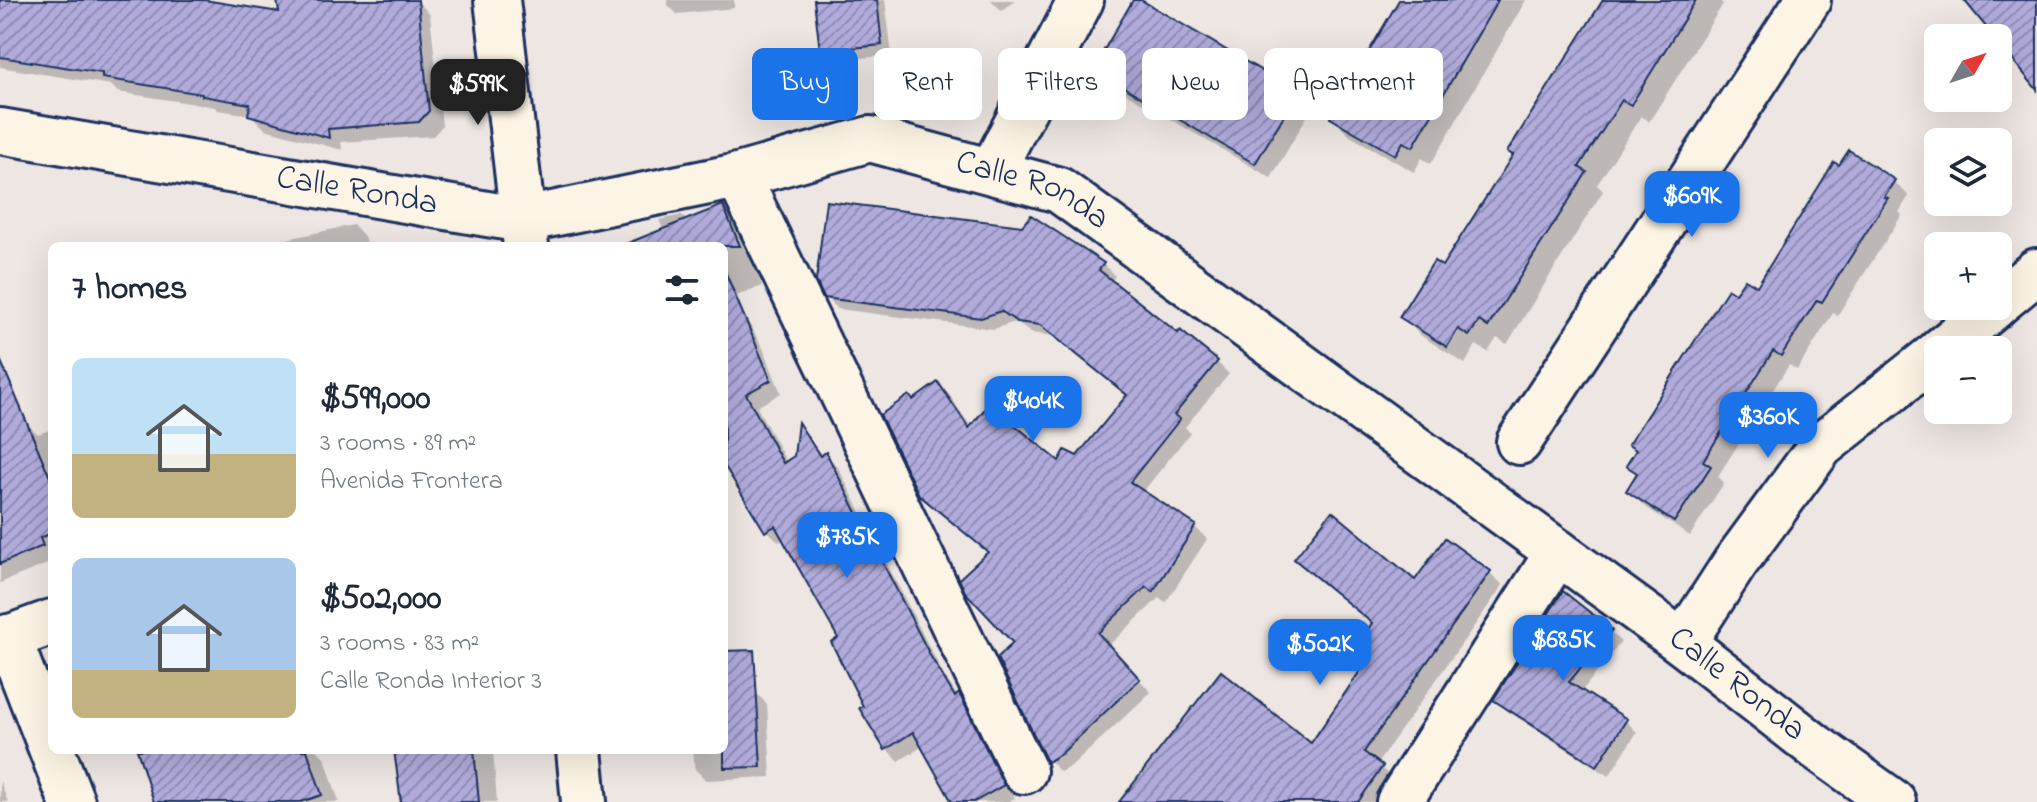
<!DOCTYPE html>
<meta charset="utf-8">
<style>
body{margin:0;font-family:"Indie Flower",sans-serif;background:#f2f2f3;color:#1f2937;height:100vh;display:flex;flex-direction:column;font-size:30px;white-space:nowrap}
*{box-sizing:border-box;margin:0}
p{font-size:26px;color:#747a83}
.icon{flex:none;width:44px;height:44px;fill:none;stroke:currentColor;stroke-width:2;stroke-linecap:round;stroke-linejoin:round}
.map{position:relative;flex:1;overflow:hidden}
.sheet{position:absolute;left:48px;top:242px;width:680px;height:512px;display:flex;flex-direction:column;background:#fff;border-radius:12px;box-shadow:0 8px 32px #0002}
.sheet>*{flex:none}
.banner{position:absolute;left:752px;top:48px;width:760px;height:72px;display:flex;gap:16px}
.needle{width:52px;rotate:51deg}
.buttons{position:absolute;left:1924px;top:24px;display:grid;gap:16px}
.buttons a{display:grid;place-items:center;width:88px;height:88px;border-radius:12px;background:#fff;box-shadow:0 8px 32px #0002;font-size:40px}
.price{position:absolute;translate:-50% -68px;padding:0 18px;border-radius:16px;background:#1a73e8;color:#fff;font-size:26px;line-height:52px;filter:drop-shadow(0 2px 4px #0008)}
.price::after{content:'';position:absolute;left:50%;top:48px;width:24px;height:18px;margin-left:-12px;background:inherit;clip-path:polygon(0 0,100% 0,50% 100%)}
.price.on{background:#222;color:#fff}
ul{padding:0;list-style:none}
li{display:flex;align-items:center;gap:24px;height:200px;padding:0 24px}
li span{display:grid;place-items:center;flex:none;width:224px;height:160px;border-radius:12px;color:#555}
li>.icon{margin-inline-start:auto}
span .icon{width:96px;height:96px;fill:#fffc;stroke-width:1}
li b{font-size:34px}
h2{display:flex;justify-content:space-between;align-items:center;height:96px;padding:0 24px;font-size:34px}
.chip{padding:0 28px;border-radius:12px;background:#fff;box-shadow:0 8px 32px #0002;font-size:28px;line-height:72px}
.chip.on{background:#1a73e8;color:#fff}
.map>svg:first-child{display:block}
.shadow{fill:#0003}
.building{fill:url(#building-hatch);stroke:#1b2f5e;stroke-width:2}
.lines{fill:none;stroke-linecap:round;stroke-linejoin:round}
.street-casing{stroke:#1b2f5e;stroke-width:50}
.street{stroke:#fcf5e5;stroke-width:44}
.labels{text-anchor:middle;dominant-baseline:central;stroke-width:6;stroke-linejoin:round;paint-order:stroke}
.street-label{font-size:34px;fill:#1b2f5e;stroke:#fcf5e5}
</style>
<div class="map">
<svg width="2037" height="802" viewBox="0 0 2037 802">
<defs>
<pattern id="building-hatch" width="6" height="6" patternUnits="userSpaceOnUse" patternTransform="scale(2)"><rect width="6" height="6" fill="#b1abdc"/><path d="M-1 1l2-2M0 6l6-6M5 7l2-2" fill="none" stroke="#8f8cb6"/></pattern>
</defs>
<rect width="100%" height="100%" fill="#ede6e3"/>
<filter id="ink" filterUnits="userSpaceOnUse"><feTurbulence type="fractalNoise" baseFrequency=".0125" numOctaves="2"/><feDisplacementMap in="SourceGraphic" scale="16" xChannelSelector="R" yChannelSelector="G"/><feConvolveMatrix kernelMatrix="1 2 1 2 8 2 1 2 1" color-interpolation-filters="sRGB"/></filter>
<g filter="url(#ink)">
<g class="shadow">
<polygon points="0,0 213,0 212,3 281,14 279,0 416,0 430,14 442,126 433,136 341,142 342,150 265,129 251,115 218,110 215,107 118,92 111,85 0,67"/>
<polygon points="668,0 734,0 734,8 677,14 668,5"/>
<polygon points="816,0 885,0 892,55 833,61 822,50"/>
<polygon points="991,0 1015,0 1002,11"/>
<polygon points="1135,0 1296,93 1312,108 1271,178 1110,84 1095,69"/>
<polygon points="1400,0 1526,0 1431,164 1422,158 1414,172 1350,136 1332,118"/>
<polygon points="1605,0 1719,0 1723,4 1649,122 1641,116 1597,185 1603,191 1507,344 1497,338 1488,352 1476,345 1465,364 1420,335 1402,317 1443,269 1515,157"/>
<polygon points="1893,181 1909,196 1899,212 1902,215 1837,316 1833,313 1797,370 1789,365 1718,476 1724,483 1690,536 1644,506 1628,490 1638,475 1628,466 1637,452 1630,445 1736,296 1758,289"/>
<polygon points="723,207 735,219 762,286 734,297 763,348 781,393 757,407 787,463 795,458 799,426 823,457 826,455 838,467 942,672 958,697 971,708 1015,798 1007,802 955,802 923,746 899,761 886,749 865,706 841,639 784,539 779,542 767,530 724,465 724,246 670,246 659,220 682,215 687,221"/>
<polygon points="353,225 364,236 367,246 254,246"/>
<polygon points="1103,264 1115,276 1111,282 1178,335 1217,362 1229,374 1185,427 1190,433 1142,493 1195,527 1207,539 1166,602 1159,598 1108,646 1151,692 1073,765 1060,772 1049,760 990,553 913,402 938,384 950,396 972,428 1060,464 1078,459 1128,397 1054,336 1031,333 1015,322 994,329 838,309 826,297"/>
<polygon points="26,423 38,434 52,429 52,562 0,583 0,424"/>
<polygon points="1446,540 1490,573 1503,585 1377,764 1394,780 1379,802 1122,802 1312,746 1363,671 1351,659 1373,624 1297,559 1416,583"/>
<polygon points="1610,631 1621,642 1581,692 1626,721 1637,732 1609,776 1507,711 1496,700"/>
<polygon points="756,693 767,704 771,777 706,780 695,769 693,750 724,750 724,695"/>
<polygon points="139,750 317,750 325,758 339,802 156,802"/>
<polygon points="395,750 493,750 497,802 399,802"/>
<polygon points="0,781 8,802 0,802"/>
</g>
<g class="building">
<polygon points="0,0 204,0 279,12 277,0 418,0 429,111 419,122 328,129 329,138 248,115 250,104 202,96 202,94 102,78 102,73 0,57"/>
<polygon points="814,0 877,0 882,45 820,51"/>
<polygon points="1133,0 1141,0 1298,92 1255,164 1093,69"/>
<polygon points="1399,0 1498,0 1413,147 1403,142 1395,155 1330,118"/>
<polygon points="1603,0 1696,0 1631,105 1622,100 1579,167 1587,172 1488,327 1479,321 1469,336 1458,329 1447,347 1399,317 1434,261 1442,266 1513,155 1507,152"/>
<polygon points="1964,0 2037,0 2037,90 1998,42 1998,38 1995,38"/>
<polygon points="1849,150 1895,180 1884,197 1888,198 1822,302 1817,300 1781,356 1773,351 1703,461 1711,466 1674,522 1626,491 1637,473 1626,466 1636,450 1628,445 1728,289 1735,293 1745,279 1757,286 1834,162 1839,165"/>
<polygon points="826,201 1022,226 1031,215 1104,263 1099,270 1178,333 1180,330 1218,361 1174,415 1180,419 1130,482 1196,525 1153,592 1146,587 1098,633 1140,679 1061,754 1047,762 997,658 1013,643 965,592 959,579 988,552 919,495 880,415 909,395 913,400 938,382 969,428 989,404 1059,461 1065,450 1077,456 1127,395 1040,325 1017,322 1001,311 981,318 824,298 816,281"/>
<polygon points="723,205 740,246 623,246 623,245"/>
<polygon points="724,269 771,380 746,394 783,463 794,456 798,422 820,456 826,452 931,657 955,697 959,693 1004,785 974,802 952,802 913,732 885,750 859,708 863,706 831,642 838,638 775,526 765,532 724,465"/>
<polygon points="0,359 52,482 52,533 40,538 43,546 0,564"/>
<polygon points="1332,511 1415,580 1445,538 1491,571 1364,752 1383,766 1358,802 1119,802 1221,671 1311,743 1362,668 1348,659 1372,623 1294,559"/>
<polygon points="1563,591 1612,630 1569,682 1627,719 1597,766 1493,700"/>
<polygon points="754,650 761,767 724,768 724,651"/>
<polygon points="137,750 307,750 322,795 301,802 154,802"/>
<polygon points="394,750 474,750 479,802 401,802"/>
</g>
<g class="lines">
<defs>
<g id="street">
<polyline points="497,0 526,246"/>
<path id="s1" d="M 0,131 L 523,220 L 738,176 L 870,139 L 1059,190 L 1683,643 L 1816,747 L 1893,802"/>
<polyline points="992,171 1081,0"/>
<polyline points="738,176 1024,771"/>
<polyline points="1998,303 2037,271"/>
<polyline points="1941,350 1995,306"/>
<polyline points="1519,442 1808,0"/>
<polyline points="8,637 72,802"/>
<polyline points="0,641 52,622"/>
<polyline points="1683,643 1735,563 1821,446 1938,353"/>
<polyline points="579,750 584,802"/>
<polyline points="1399,802 1558,552"/>
</g>
</defs>
<use href="#street" class="street-casing"/>
<use href="#street" class="street"/>
</g>
</g>
<g class="labels">
<g class="street-label">
<text stroke="none"><textPath href="#s1" startOffset="362">Calle Ronda</textPath></text>
<text stroke="none"><textPath href="#s1" startOffset="1058">Calle Ronda</textPath></text>
<text stroke="none"><textPath href="#s1" startOffset="1922">Calle Ronda</textPath></text>
</g>
</g>
</svg>
<div class="buttons">
<a><svg class="needle" viewBox="-14 -14 28 28"><path d="M0-13l5 13h-10z" fill="#e53935"/><path d="M0 13l5-13h-10z" fill="#747a83"/></svg></a>
<a><svg class="icon" aria-label="layers" viewBox="0 0 24 24"><path d="M12 4l9 5-9 5-9-5zM3 14l9 5 9-5"/></svg></a>
<a>+</a>
<a>−</a>
</div>
<b class="price on" style="left:478px;top:127px">$599K</b>
<b class="price" style="left:1692px;top:239px">$609K</b>
<b class="price" style="left:1033px;top:444px">$404K</b>
<b class="price" style="left:1768px;top:460px">$360K</b>
<b class="price" style="left:847px;top:580px">$785K</b>
<b class="price" style="left:1563px;top:683px">$685K</b>
<b class="price" style="left:1320px;top:687px">$502K</b>
<div class="banner">
<a class="chip on">Buy</a>
<a class="chip">Rent</a>
<a class="chip">Filters</a>
<a class="chip">New</a>
<a class="chip">Apartment</a>
</div>
<section class="sheet">
<h2>7 homes<svg class="icon" aria-label="filters" viewBox="0 0 24 24"><path d="M4 7h16M4 17h16"/><circle cx="9" cy="7" r="2"/><circle cx="15" cy="17" r="2"/></svg></h2>
<ul>
<li><span style="background:linear-gradient(#bfe0f5 60%,#c2b280 0)"><svg class="icon" aria-label="home" viewBox="0 0 24 24"><path d="M3 11l9-7 9 7M6 9v11h12V9"/></svg></span><div><b>$599,000</b><p>3 rooms · 89 m²</p><p>Avenida Frontera</p></div></li>
<li><span style="background:linear-gradient(#a9c7e8 70%,#c2b280 0)"><svg class="icon" aria-label="home" viewBox="0 0 24 24"><path d="M3 11l9-7 9 7M6 9v11h12V9"/></svg></span><div><b>$502,000</b><p>3 rooms · 83 m²</p><p>Calle Ronda Interior 3</p></div></li>
</ul>
</section>
</div>
